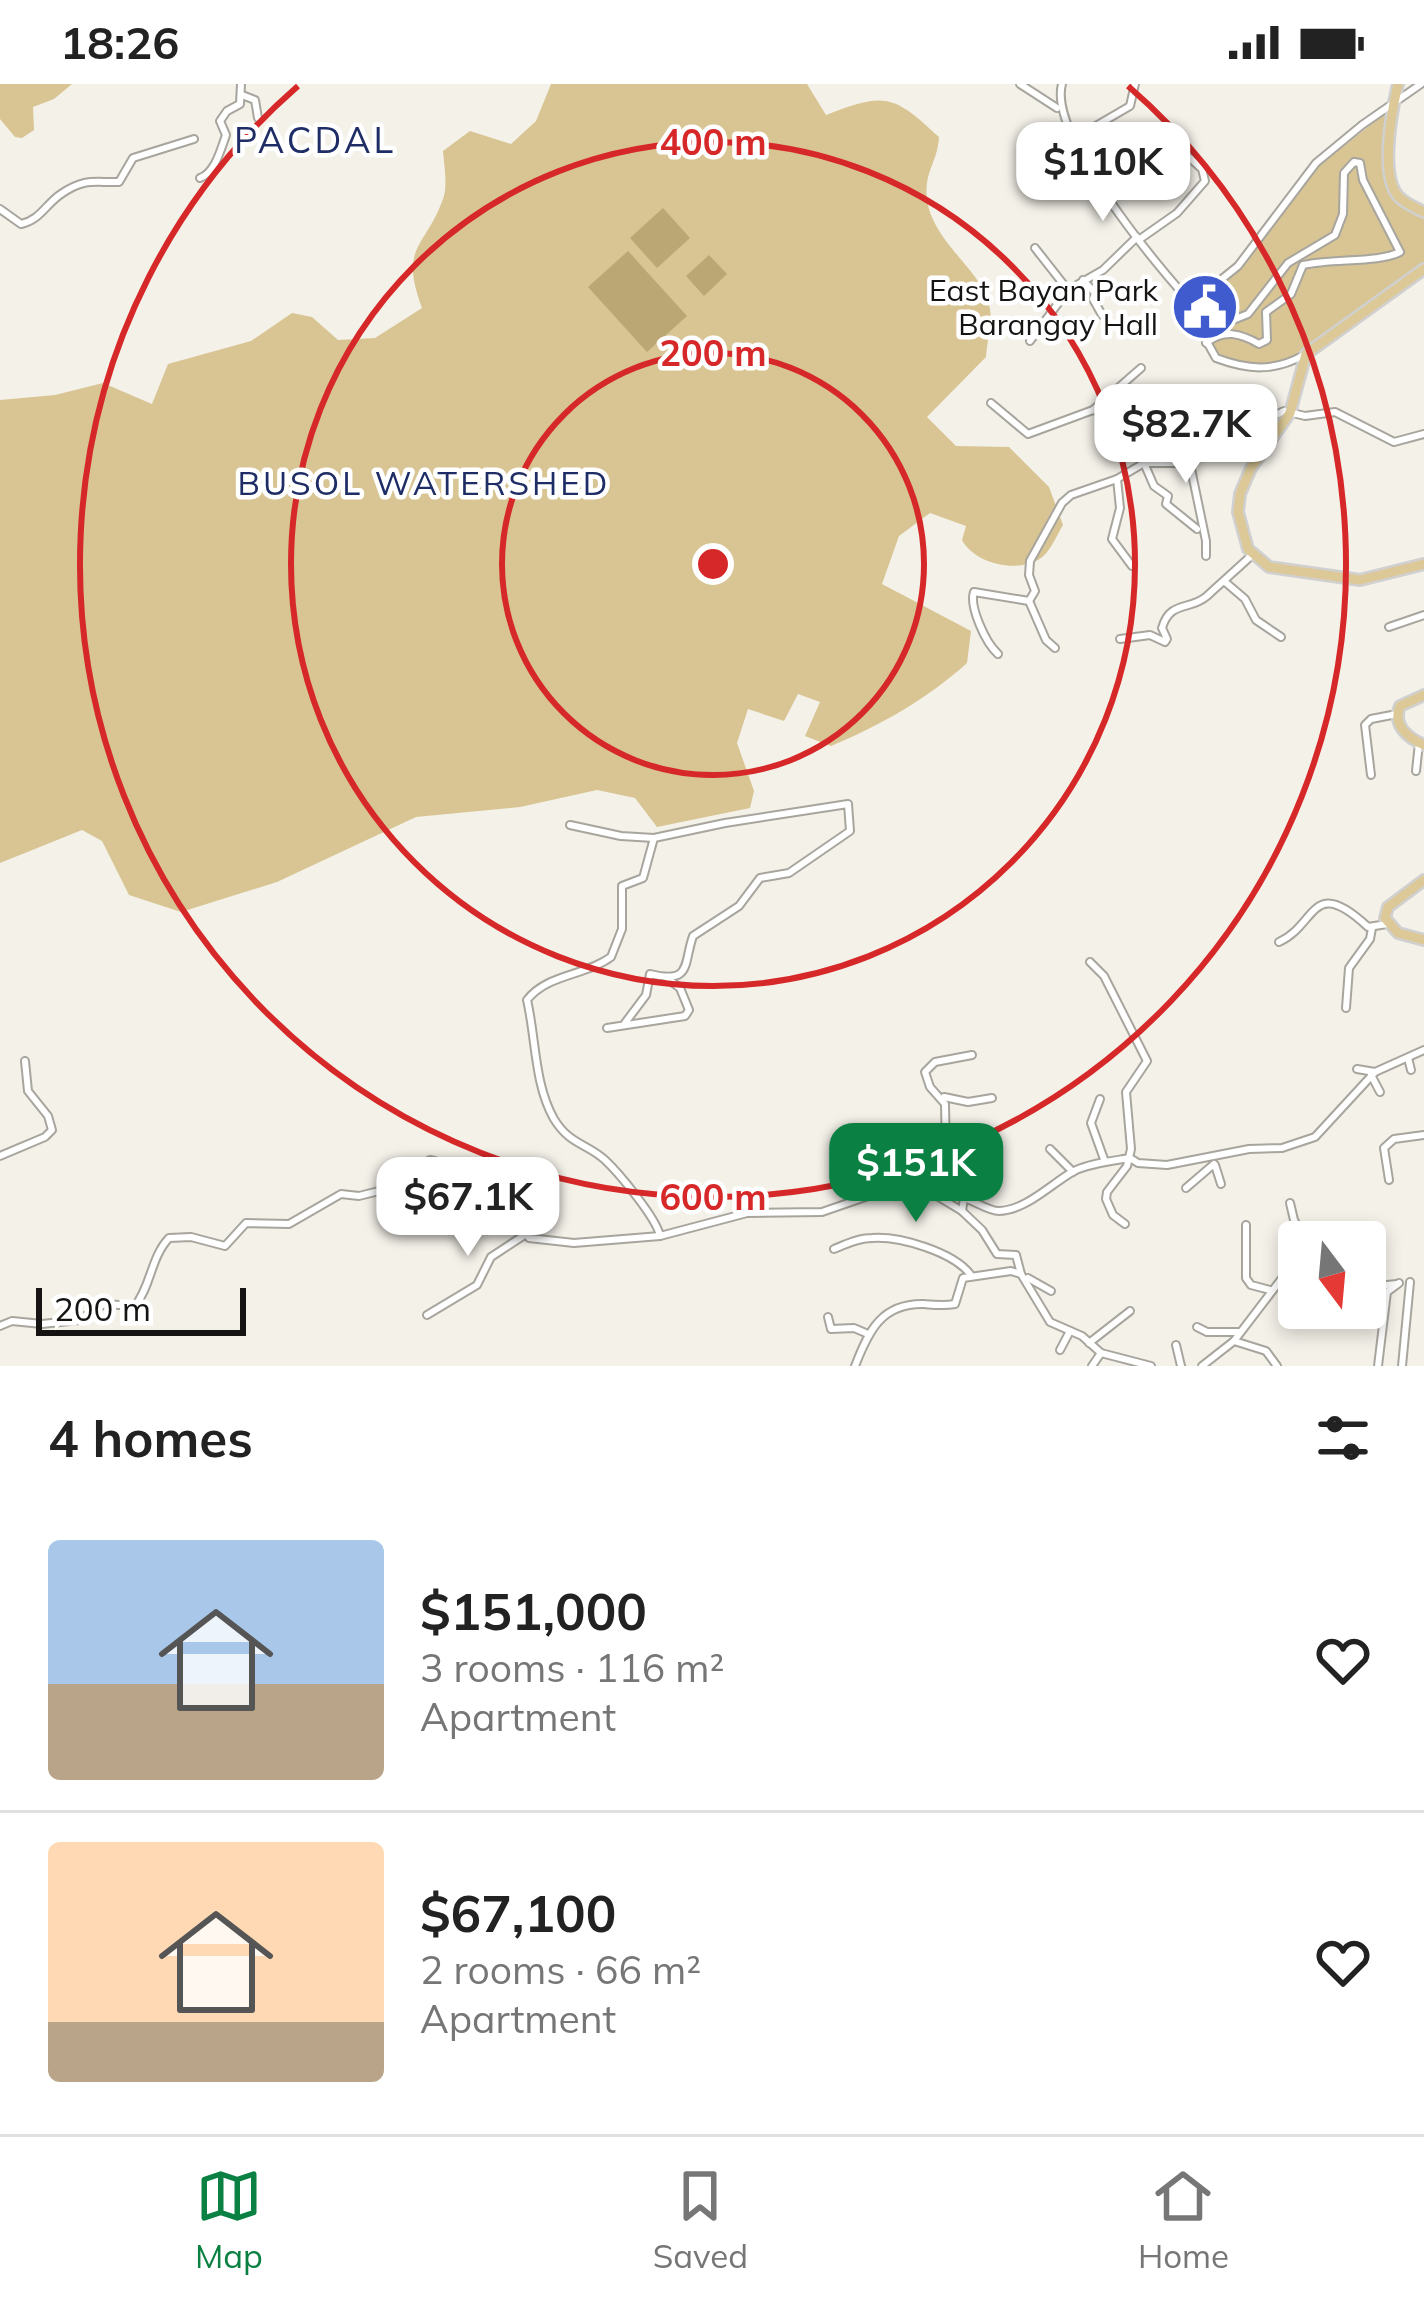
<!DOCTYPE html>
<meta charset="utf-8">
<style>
body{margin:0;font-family:Mulish,sans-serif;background:#f6f6f6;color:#222;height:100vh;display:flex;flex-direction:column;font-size:45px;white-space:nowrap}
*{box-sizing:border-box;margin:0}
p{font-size:39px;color:#767676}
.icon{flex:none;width:66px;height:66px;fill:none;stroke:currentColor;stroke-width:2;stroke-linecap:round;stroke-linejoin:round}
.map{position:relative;height:1282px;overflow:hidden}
.sheet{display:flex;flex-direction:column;background:#fff;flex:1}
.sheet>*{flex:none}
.needle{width:78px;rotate:164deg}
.controls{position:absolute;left:1278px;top:1137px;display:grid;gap:24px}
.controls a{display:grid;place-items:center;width:108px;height:108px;border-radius:12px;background:#fff;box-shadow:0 6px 18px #0003;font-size:60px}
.scale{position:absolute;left:36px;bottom:30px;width:210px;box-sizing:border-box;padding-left:12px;border:6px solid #161412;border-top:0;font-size:33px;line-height:42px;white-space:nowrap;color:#161412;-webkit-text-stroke:9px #fff;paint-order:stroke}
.price{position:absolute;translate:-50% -102px;padding:0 27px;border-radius:24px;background:#fff;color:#222;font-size:39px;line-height:78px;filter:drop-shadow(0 3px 6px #0008)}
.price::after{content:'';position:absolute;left:50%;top:72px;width:36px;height:27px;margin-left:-18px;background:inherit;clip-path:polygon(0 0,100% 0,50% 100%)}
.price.current{background:#0b8043;color:#fff}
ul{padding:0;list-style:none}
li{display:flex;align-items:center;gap:36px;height:300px;padding:0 48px}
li+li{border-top:3px solid #e0e0e0}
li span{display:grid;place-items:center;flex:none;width:336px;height:240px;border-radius:12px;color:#555}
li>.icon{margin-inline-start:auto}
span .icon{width:144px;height:144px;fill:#fffc;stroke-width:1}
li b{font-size:51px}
h2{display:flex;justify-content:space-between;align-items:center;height:144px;padding:0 48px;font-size:51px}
.status{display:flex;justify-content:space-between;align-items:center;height:84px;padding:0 60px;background:#fff;direction:ltr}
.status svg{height:33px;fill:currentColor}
.dock{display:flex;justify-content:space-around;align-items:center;height:168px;border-top:3px solid #e0e0e0;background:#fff;font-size:33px;color:#767676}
.dock a{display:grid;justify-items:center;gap:6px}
.dock .current{color:#0b8043}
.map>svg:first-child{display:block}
.green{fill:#d8c593}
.water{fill:#bba774}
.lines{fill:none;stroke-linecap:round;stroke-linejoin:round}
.minor-casing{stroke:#a7a59d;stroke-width:10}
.major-casing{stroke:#d0d0d0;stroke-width:14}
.minor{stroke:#fff;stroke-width:6}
.major{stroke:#dcc997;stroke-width:9}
.ring{fill:none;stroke:#d62828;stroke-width:6}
.labels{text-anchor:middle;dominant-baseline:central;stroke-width:9;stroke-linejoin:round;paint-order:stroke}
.poi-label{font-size:30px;fill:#161412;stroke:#fff;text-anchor:end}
.neighbourhood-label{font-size:33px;letter-spacing:3px;fill:#1e2d65;stroke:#fff}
.quarter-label{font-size:36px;letter-spacing:3px;fill:#1e2d65;stroke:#fff}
.centre{fill:#d62828;stroke:#fff;stroke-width:6}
.ring-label{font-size:36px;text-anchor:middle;font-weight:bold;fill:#d62828;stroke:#fff;stroke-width:9;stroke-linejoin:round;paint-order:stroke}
</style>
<div class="status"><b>18:26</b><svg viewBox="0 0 49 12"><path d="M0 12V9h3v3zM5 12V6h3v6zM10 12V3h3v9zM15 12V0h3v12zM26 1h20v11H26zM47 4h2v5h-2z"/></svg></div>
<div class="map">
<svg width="1424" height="1282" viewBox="0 0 1424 1282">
<rect width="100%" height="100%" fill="#f4f1e9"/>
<g class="green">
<polygon points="0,0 72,0 54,15 33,23 34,46 22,54 15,53 0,35"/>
<path d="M 551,0 L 807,0 L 826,31 C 885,8 893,10 939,53 C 938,73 929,83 927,99 C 920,153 984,183 990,225 C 992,239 987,258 986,273 L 927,333 L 956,362 L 1009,363 L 1049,403 L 1063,441 C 1057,451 1050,468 1041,474 C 1018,490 975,480 962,456 L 966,442 L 930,429 L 899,452 L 882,500 L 971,547 L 967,579 C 927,615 881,641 831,662 L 805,652 L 820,618 L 798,610 L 784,637 L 748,625 L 737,659 L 754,707 L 750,724 L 657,743 L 635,714 L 597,706 L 520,723 L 416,733 L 277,798 L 181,828 L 129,811 L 102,757 L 82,746 L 0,779 L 0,316 L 55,311 L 103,299 L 152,320 L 168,280 L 251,257 L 292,229 L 312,233 L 338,256 L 375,254 L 422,224 C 399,161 425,165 443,115 C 448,102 444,81 443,67 L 470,47 L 511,60 L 536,37 Z"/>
<path d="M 1389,26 C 1379,76 1376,107 1424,132 L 1424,182 L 1287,276 L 1255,281 L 1218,271 L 1200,230 L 1201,217 L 1241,185 L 1319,82 Z"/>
</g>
<g class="water">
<polygon points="663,124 690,154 657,184 630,154"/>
<polygon points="628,167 687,232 647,268 588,203"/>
<polygon points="709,171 727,190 704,212 686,192"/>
</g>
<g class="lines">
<defs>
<g id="minor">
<polyline points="1020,0 1057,24"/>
<path d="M 1062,0 C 1048,51 1158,184 1195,223"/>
<polyline points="242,11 255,16 258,34"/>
<polyline points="1089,80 1082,50 1130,22 1135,0"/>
<path d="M 200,94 C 215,89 221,65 226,51 L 220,37 L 227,27 L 240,20 L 241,0"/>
<path d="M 0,125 L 21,140 C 40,136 46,120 61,110 C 86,93 96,99 119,98 L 133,74 L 194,55"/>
<polyline points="1140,155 1177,129 1205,97 1202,85 1190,74"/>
<polyline points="1035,164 1068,206"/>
<polyline points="1083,196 1095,209 1093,215 1102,231"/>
<path d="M 1205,207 L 1217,228 L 1233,236 L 1248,230 L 1288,179 L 1335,151 L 1343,130 L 1344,89 L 1354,78 L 1360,79 L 1363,96 L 1400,168 C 1379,179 1332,174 1303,181 L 1291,210 L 1266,228 L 1267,256 L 1259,260 C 1240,249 1224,245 1206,259"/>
<polyline points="1030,257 1068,206 1103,186 1137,153"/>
<path d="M 1304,271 C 1274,288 1248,286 1216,274 L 1201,247 L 1196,216 L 1238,182 L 1316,79 L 1362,41 L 1421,0"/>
<polyline points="991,319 1028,350 1093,326 1172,348 1199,367"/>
<polyline points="1093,326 1141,284"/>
<polyline points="1144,379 1154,402 1168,412 1166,420 1197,445"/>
<polyline points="1190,380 1199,367 1284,327 1305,332 1335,328 1394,358 1424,350"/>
<polyline points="1190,380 1206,457 1206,472"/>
<polyline points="1117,395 1120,424 1112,455 1132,482"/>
<polyline points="1224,497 1245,515 1256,536 1281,553"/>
<polyline points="1029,517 1035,507 1029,491 1030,477 1062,419 1071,411 1117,395 1144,379 1189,379"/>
<polyline points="1389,543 1424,531"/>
<path d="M 1120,555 L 1150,551 L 1165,558 L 1167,555 L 1162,544 C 1170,516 1190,527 1207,512 C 1222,498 1237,485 1252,471"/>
<path d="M 998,570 C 985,558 969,522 974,508 L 1029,517 L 1046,556 L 1055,564"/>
<polyline points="1416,687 1419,659"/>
<polyline points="1371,691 1365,641 1371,635 1397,630"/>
<polyline points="570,741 621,752 654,754"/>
<path d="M 1279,858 C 1317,841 1311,790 1368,843 L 1387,840"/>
<polyline points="1090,878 1104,892 1147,977 1126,1008 1131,1065 1127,1082 1107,1108 1106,1115 1113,1131 1125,1140"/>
<polyline points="1346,924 1349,884 1370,855 1372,844"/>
<path d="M 625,939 L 646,911 L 650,890 C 692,900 683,881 693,852 L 739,822 L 760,794 L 789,789 L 850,747 L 848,720 L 725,739 L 654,754 L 643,794 L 622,802 L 622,845 L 611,873 C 585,892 547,890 527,916 C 536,954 534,1000 554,1035 C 570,1061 586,1059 605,1076 C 619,1089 657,1135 660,1152"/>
<polyline points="607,944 685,932 689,926 680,904 668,895"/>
<polyline points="1408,974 1411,986"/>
<polyline points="1357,985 1375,988"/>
<polyline points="1371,991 1380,1008"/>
<polyline points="944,1013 968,1018 992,1014"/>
<polyline points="1100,1015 1091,1039 1105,1078"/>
<polyline points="1050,1065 1073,1088"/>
<polyline points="0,1072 45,1053 52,1046 48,1032 28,1007 25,977"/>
<polyline points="1215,1081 1221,1100"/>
<polyline points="1389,1096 1384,1064 1394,1055 1424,1051"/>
<polyline points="1186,1104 1214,1080"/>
<polyline points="964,1114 965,1088 946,1069 945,1020 930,1003 925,988 935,978 972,971"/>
<polyline points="1290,1119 1294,1136 1306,1158"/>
<path d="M 962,1127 L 964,1114 C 975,1117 988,1127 999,1127 C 1027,1126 1052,1099 1074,1087 C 1091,1079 1112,1077 1130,1074 L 1138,1079 L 1167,1081 L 1249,1065 L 1282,1064 L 1315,1053 L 1375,988 L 1424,966"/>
<polyline points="1246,1141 1246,1194 1251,1201 1270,1206"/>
<path d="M 834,1165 C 846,1160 859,1154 872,1154 C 900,1152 953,1168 970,1190"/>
<polyline points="1028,1194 1051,1207"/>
<polyline points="1365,1197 1377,1202 1397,1200"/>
<polyline points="427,1231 477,1201 491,1173 526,1150"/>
<polyline points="828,1233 831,1245 854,1244 868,1250"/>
<path d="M 0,1242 L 12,1237 L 42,1240 L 79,1236 L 104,1220 L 135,1222 C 151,1202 151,1173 169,1154 L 191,1153 L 225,1162 L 246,1139 L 289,1140 L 341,1110 L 359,1112 L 379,1107 L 430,1076 C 449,1079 453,1095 467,1106 C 489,1124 514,1130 529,1154 L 574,1159 L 660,1152 L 747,1129 L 822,1128 L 903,1100 L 932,1109 L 962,1127 L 982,1146 L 997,1170 L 1016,1171 L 1021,1190"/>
<polyline points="1197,1243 1207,1248 1240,1248"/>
<polyline points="1234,1257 1266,1267 1277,1282"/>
<polyline points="1089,1259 1130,1227"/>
<polyline points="1176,1261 1181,1282"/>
<polyline points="1060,1266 1070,1247"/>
<path d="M 855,1282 C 869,1246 882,1219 924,1220 C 935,1221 944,1222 955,1220 L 963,1194 L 1011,1187 L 1021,1190 L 1050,1238 L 1082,1252 L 1101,1269 L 1151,1282"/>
<polyline points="1092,1282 1101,1269"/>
<polyline points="1202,1282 1234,1257 1299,1172"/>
<polyline points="1378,1282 1387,1208 1399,1199"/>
<polyline points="1402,1282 1410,1198"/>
</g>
<g id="major">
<path d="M 1398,0 C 1392,26 1379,92 1399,113 C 1406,120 1416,124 1424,128"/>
<polyline points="1424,185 1306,270 1290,329 1251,384 1240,410 1238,428 1248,465 1269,483 1360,496 1424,480"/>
<path d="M 1424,611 L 1400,622 C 1392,641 1408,654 1424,661"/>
<polyline points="1424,796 1388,823 1385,834 1398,849 1424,856"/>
</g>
</defs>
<use href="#minor" class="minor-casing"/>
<use href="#major" class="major-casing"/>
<use href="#minor" class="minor"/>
<use href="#major" class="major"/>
</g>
<g class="ring">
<circle cx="713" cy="480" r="211"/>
<circle cx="713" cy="480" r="422"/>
<path d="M1128 2A633 633 0 1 1 298 2"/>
</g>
<defs>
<symbol id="civic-disc" viewBox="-11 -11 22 22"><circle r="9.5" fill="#3f5bce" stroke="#fff"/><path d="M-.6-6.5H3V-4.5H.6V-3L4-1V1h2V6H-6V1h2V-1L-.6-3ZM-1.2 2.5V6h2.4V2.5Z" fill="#fff"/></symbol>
</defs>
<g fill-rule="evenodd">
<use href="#civic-disc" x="1167" y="185" width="76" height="76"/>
</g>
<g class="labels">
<g class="poi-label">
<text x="1158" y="206">East Bayan Park<tspan x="1158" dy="34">Barangay Hall</tspan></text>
</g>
<g class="neighbourhood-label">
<text x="424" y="398">BUSOL WATERSHED</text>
</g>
<g class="quarter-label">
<text x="315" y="55">PACDAL</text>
</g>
</g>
<circle cx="713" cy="480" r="18" class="centre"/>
<g class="ring-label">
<text x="713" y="71">400 m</text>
<text x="713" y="282">200 m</text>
<text x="713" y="1126">600 m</text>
</g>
</svg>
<div class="controls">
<a><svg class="needle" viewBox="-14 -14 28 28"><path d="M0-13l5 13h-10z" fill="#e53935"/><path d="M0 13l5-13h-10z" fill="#767676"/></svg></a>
</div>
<div class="scale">200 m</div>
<b class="price" style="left:1103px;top:140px">$110K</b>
<b class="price" style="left:1186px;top:402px">$82.7K</b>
<b class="price current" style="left:916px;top:1141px">$151K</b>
<b class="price" style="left:468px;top:1175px">$67.1K</b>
</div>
<section class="sheet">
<h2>4 homes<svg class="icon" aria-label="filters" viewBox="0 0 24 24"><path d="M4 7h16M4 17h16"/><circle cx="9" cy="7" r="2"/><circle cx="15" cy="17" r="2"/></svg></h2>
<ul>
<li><span style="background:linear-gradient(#a9c7e8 60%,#b9a48a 0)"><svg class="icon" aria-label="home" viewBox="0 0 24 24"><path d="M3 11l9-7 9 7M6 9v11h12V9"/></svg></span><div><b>$151,000</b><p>3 rooms · 116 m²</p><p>Apartment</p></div><svg class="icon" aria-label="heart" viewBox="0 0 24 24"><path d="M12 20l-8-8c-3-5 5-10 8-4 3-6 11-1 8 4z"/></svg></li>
<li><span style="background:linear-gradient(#ffd9b3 75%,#b9a48a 0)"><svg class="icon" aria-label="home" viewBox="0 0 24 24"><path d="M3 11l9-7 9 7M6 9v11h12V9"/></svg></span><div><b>$67,100</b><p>2 rooms · 66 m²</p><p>Apartment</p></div><svg class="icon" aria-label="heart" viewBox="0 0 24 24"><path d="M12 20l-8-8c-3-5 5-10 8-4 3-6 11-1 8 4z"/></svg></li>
</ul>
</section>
<nav class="dock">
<a class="current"><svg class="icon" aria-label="map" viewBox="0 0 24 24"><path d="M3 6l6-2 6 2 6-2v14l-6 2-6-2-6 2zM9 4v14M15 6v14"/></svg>Map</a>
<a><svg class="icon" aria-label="saved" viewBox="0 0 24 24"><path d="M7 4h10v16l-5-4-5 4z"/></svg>Saved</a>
<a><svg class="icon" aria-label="home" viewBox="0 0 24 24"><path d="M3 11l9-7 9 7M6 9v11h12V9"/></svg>Home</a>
</nav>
